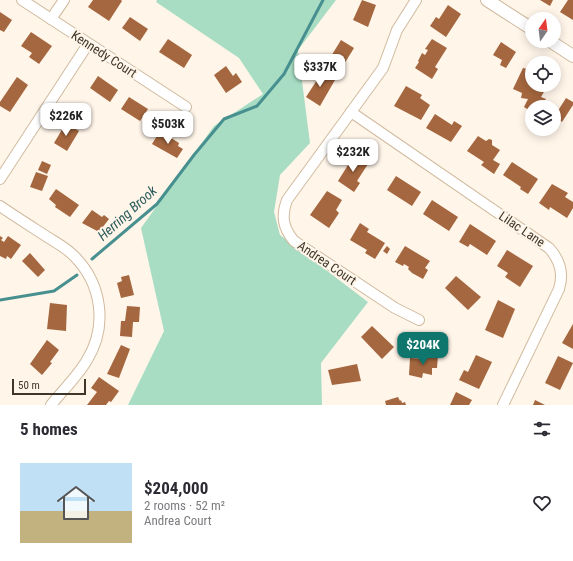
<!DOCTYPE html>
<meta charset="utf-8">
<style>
body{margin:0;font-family:"Roboto Condensed",sans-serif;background:#f7f7f7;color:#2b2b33;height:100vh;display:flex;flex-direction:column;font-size:15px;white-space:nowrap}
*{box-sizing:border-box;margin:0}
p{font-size:13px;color:#7c7c81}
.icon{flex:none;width:22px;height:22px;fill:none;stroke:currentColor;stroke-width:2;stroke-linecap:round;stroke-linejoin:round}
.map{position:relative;height:405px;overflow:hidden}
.panel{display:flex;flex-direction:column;background:#fff;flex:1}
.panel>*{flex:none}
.needle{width:26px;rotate:14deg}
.tools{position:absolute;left:525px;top:12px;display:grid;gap:8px}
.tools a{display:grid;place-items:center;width:36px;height:36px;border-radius:50%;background:#fff;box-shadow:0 2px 10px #0003;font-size:20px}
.scale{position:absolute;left:12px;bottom:10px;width:74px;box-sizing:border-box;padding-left:4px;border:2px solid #3f362a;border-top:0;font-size:11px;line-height:14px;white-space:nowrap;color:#3f362a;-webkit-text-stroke:3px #fff5e9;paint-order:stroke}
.price{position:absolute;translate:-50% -34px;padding:0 9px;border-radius:8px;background:#fff;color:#222;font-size:13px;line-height:26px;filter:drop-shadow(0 1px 2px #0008)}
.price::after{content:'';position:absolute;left:50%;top:24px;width:12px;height:9px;margin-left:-6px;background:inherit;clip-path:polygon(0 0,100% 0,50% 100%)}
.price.active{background:#0f766e;color:#fff}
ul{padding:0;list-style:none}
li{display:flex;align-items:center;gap:12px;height:100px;padding:0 20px}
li+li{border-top:1px solid #e1e1e2}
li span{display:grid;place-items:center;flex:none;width:112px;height:80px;border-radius:0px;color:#555}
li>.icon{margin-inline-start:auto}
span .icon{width:48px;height:48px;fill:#fffc;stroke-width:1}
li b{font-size:17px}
h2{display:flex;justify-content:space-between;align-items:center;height:48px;padding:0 20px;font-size:17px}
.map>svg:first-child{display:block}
.green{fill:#a8ddc4}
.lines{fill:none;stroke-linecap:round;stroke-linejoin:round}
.stream{stroke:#47908f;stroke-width:3}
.building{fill:#a5673f}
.minor-casing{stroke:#d1ba9e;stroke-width:12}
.tertiary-casing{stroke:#d1ba9e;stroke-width:14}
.minor{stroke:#fff;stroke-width:10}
.tertiary{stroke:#fff;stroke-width:12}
.labels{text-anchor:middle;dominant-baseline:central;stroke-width:4;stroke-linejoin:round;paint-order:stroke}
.street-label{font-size:13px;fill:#3f362a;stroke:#fff5e9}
.water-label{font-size:14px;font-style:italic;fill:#2c5b5c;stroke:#fff5e9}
</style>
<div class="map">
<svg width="573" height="405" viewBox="0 0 573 405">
<rect width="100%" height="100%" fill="#fff5e9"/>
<polygon class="green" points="157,0 336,0 298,50 310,143 280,175 274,212 280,235 368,302 321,363 322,405 128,405 164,331 141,228 214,126 263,94 239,58 156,2"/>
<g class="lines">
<g class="stream">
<polyline points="92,259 157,204 194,155 224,119 257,106 284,74 323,0"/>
<polyline points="0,300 54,291 77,275"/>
</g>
</g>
<g class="building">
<polygon points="93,0 121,0 122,1 109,21 88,7"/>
<polygon points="362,0 376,5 368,27 353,20"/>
<polygon points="540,0 553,0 550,6"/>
<polygon points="568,0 573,0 573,20 560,12"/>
<polygon points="448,5 461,14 446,37 430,26 436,17 439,19"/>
<polygon points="0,12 12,20 4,32 0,30"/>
<polygon points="130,17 148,29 140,41 122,28"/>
<polygon points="31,32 52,46 39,64 29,57 32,53 21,46"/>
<polygon points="168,39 192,55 184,68 159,52"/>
<polygon points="432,39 447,48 435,67 438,69 432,79 415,68 419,62 418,61 422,53 425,55 428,50 425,49"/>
<polygon points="341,40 354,48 338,74 325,66"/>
<polygon points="501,42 516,52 506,68 500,65 502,60 493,55"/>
<polygon points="226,66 233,76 236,73 242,82 226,93 214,75"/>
<polygon points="523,68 532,70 532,85 548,85 541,97 546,99 543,104 539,102 536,107 532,107 532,112 524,107 528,99 521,98 522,93 513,89"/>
<polygon points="319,70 335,80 320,106 306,97 317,80 313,78"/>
<polygon points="98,76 118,90 110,102 90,88"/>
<polygon points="17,77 28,85 10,112 0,106 0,102"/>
<polygon points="406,86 422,95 420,98 430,105 421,120 394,106"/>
<polygon points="129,97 148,109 140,121 121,109"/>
<polygon points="566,98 573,102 573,105 562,122 554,117"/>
<polygon points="435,114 452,125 454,121 462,126 451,142 426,128"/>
<polygon points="66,123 79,131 67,151 54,143"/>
<polygon points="160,131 179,143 178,146 183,149 177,158 152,144"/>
<polygon points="478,136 486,141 489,139 492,140 492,145 500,150 493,160 500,164 494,174 481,165 484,162 467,151"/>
<polygon points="352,154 368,164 357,181 360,183 354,192 338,181 348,165 345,164"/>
<polygon points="42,161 51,165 47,174 38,170"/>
<polygon points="512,162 538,179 528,194 520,189 521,187 503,175"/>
<polygon points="36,172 48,176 42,191 30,187"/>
<polygon points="396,176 421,192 412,206 387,190"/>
<polygon points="552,184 568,193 565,197 573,202 573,208 567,218 550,207 549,210 539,203"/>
<polygon points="56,189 79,205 70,217 55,207 56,205 49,199"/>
<polygon points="327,191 342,200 336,210 339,213 329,228 310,215"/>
<polygon points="432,200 458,217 449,231 423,214"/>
<polygon points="92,210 102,217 104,215 109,219 99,232 82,223"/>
<polygon points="360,223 369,229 367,232 385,243 375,259 365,253 367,250 350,240"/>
<polygon points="470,224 496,241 487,255 470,244 468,247 459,242"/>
<polygon points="0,236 3,238 1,240 4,242 8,236 21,245 11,259 7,256 6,259 0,256"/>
<polygon points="387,246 390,249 387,254 383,251"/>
<polygon points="405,246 430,261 425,268 428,270 423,279 412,273 408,269 409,267 404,264 403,266 395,262"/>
<polygon points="507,250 533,266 520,287 505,277 508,273 497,266"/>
<polygon points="30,253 45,270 38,277 22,261"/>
<polygon points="129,275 134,295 121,298 117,283 122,281 121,277"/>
<polygon points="456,276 481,297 468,310 445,288"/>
<polygon points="498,300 515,309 503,338 485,330"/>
<polygon points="50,303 67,305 66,331 47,329"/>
<polygon points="127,306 140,307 139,322 133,322 132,337 120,336 121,321 125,321"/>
<polygon points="573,324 573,349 562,343"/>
<polygon points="372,326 394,347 382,359 361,337"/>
<polygon points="47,340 59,350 50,362 52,363 42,375 30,364"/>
<polygon points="121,345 130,349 119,378 107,374"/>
<polygon points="427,354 438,355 437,368 432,368 432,375 423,373 422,378 409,375 410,358 427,359"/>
<polygon points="476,355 492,362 479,389 459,380 464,370 468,372"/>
<polygon points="558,356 573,363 560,390 545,383"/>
<polygon points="357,364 361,381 332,385 328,370"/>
<polygon points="99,377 119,391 111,402 109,401 106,405 87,405 97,392 91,388"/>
<polygon points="456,392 472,400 469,405 450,405"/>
<polygon points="398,397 400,401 401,400 402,403 405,402 406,405 386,405 385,401"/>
<polygon points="535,400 545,405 533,405"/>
</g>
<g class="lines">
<defs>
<g id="minor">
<polyline points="22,0 186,107"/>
<path d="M 416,0 L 397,30 L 383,68 L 287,200 C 281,216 283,228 294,241 L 395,308 L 419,320"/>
<polyline points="51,19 64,0"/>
<path d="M 351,112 L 549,248 C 560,260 564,273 559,289 L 503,405"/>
<polyline points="0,179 88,44"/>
<path d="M 0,206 C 16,217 32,227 49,238 C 57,243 66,248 73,255 C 102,283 108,326 87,360 C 78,376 62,391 51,405"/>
</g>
<g id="tertiary">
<polyline points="487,0 532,29"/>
<polyline points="550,41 573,56"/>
</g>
</defs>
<use href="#minor" class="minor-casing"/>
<use href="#tertiary" class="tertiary-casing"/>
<use href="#minor" class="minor"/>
<use href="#tertiary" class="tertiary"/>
</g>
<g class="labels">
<g class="street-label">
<text transform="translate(104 54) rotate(33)">Kennedy Court</text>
<text transform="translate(522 229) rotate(34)">Lilac Lane</text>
<text transform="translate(327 263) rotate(34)">Andrea Court</text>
</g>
<g class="water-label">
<text transform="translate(127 213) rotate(-42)">Herring Brook</text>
</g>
</g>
</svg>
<div class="tools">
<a><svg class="needle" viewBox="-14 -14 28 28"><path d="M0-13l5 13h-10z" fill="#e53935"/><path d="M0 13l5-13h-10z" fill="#7c7c81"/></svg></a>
<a><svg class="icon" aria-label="locate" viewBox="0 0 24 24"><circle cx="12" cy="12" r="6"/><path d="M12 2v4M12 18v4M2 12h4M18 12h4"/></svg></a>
<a><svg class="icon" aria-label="layers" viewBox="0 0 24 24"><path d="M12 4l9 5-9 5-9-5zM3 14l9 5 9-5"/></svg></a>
</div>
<div class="scale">50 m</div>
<b class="price" style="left:320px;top:88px">$337K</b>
<b class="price" style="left:66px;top:137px">$226K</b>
<b class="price" style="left:168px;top:145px">$503K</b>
<b class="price" style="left:353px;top:173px">$232K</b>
<b class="price active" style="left:423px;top:366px">$204K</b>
</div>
<section class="panel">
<h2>5 homes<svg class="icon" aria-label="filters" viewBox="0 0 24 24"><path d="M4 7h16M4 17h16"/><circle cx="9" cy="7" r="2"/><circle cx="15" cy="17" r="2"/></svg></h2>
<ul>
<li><span style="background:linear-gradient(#bfe0f5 60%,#c2b280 0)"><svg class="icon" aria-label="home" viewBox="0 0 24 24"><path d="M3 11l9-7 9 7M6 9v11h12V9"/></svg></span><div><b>$204,000</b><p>2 rooms · 52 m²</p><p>Andrea Court</p></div><svg class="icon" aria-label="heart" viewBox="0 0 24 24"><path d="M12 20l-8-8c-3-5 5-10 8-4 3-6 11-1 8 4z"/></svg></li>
</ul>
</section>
